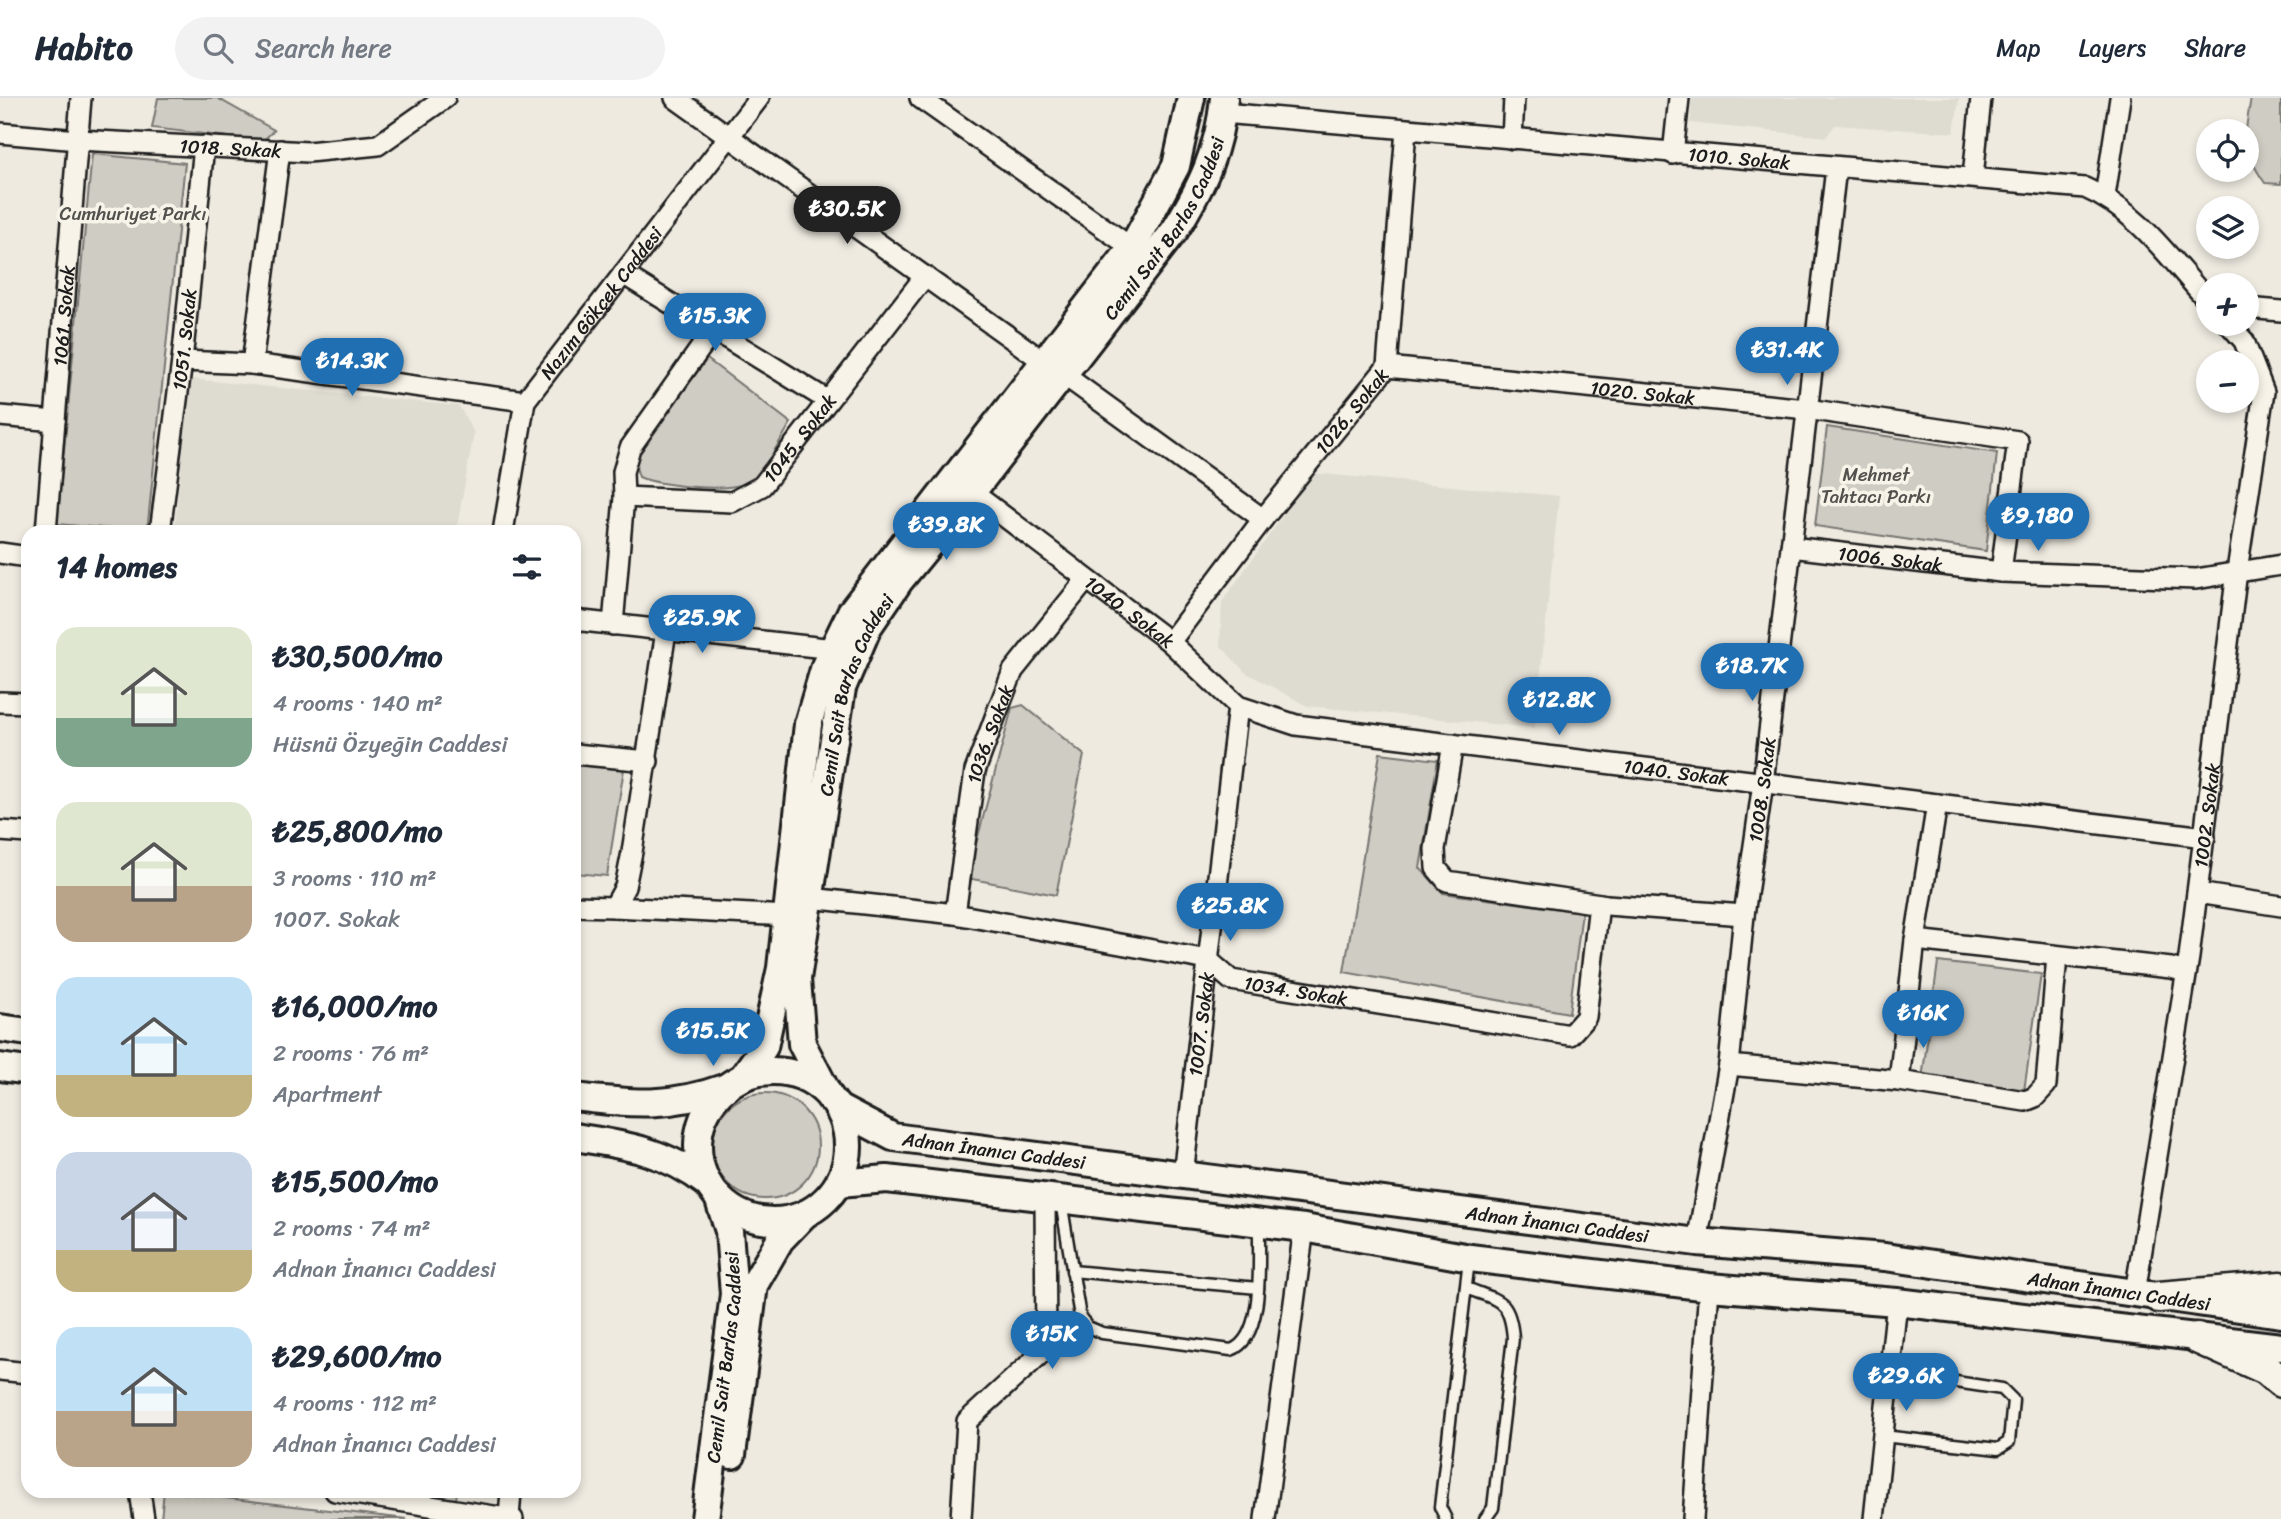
<!DOCTYPE html>
<meta charset="utf-8">
<style>
body{margin:0;font-family:Sriracha,sans-serif;background:#f2f2f3;color:#1f2937;height:100vh;display:flex;flex-direction:column;font-size:26px;white-space:nowrap}
*{box-sizing:border-box;margin:0}
p{font-size:23px;color:#747a83}
.icon{flex:none;width:38px;height:38px;fill:none;stroke:currentColor;stroke-width:2;stroke-linecap:round;stroke-linejoin:round}
.map{position:relative;flex:1;overflow:hidden}
.details{position:absolute;left:21px;top:427px;width:560px;height:973px;display:flex;flex-direction:column;background:#fff;border-radius:21px;box-shadow:0 4px 10px #0003}
.details>*{flex:none}
.controls{position:absolute;left:2196px;top:21px;display:grid;gap:14px}
.controls a{display:grid;place-items:center;width:63px;height:63px;border-radius:50%;background:#fff;box-shadow:0 4px 10px #0003;font-size:35px}
.price{position:absolute;translate:-50% -60px;padding:0 16px;border-radius:24px;background:#1f6fb2;color:#fff;font-size:23px;line-height:46px;filter:drop-shadow(0 2px 4px #0008)}
.price::after{content:'';position:absolute;left:50%;top:42px;width:21px;height:16px;margin-left:-10px;background:inherit;clip-path:polygon(0 0,100% 0,50% 100%)}
.price.current{background:#222;color:#fff}
ul{padding:0;list-style:none}
li{display:flex;align-items:center;gap:21px;height:175px;padding:0 35px}
li span{display:grid;place-items:center;flex:none;width:196px;height:140px;border-radius:21px;color:#555}
li>.icon{margin-inline-start:auto}
span .icon{width:84px;height:84px;fill:#fffc;stroke-width:1}
li b{font-size:30px}
h2{display:flex;justify-content:space-between;align-items:center;height:84px;padding:0 35px;font-size:30px}
header{display:flex;align-items:center;gap:42px;box-sizing:border-box;height:98px;padding:0 35px;background:#fff;border-bottom:2px solid #e0e1e3}
header strong{font-size:33px}
nav{display:flex;gap:38px;margin-inline-start:auto;font-size:24px}
.search{width:490px;height:63px;background:#f2f2f3;display:flex;align-items:center;gap:18px;box-sizing:border-box;padding:0 24px;border-radius:38px;color:#747a83;font-size:26px}
.map>svg:first-child{display:block}
.built{fill:#dedbd1}
.green{fill:#cfccc3;stroke:#767470;stroke-width:2}
.lines{fill:none;stroke-linecap:round;stroke-linejoin:round}
.lane-casing{stroke:#1c1c1c;stroke-width:15}
.street-casing{stroke:#1c1c1c;stroke-width:24}
.secondary-casing{stroke:#1c1c1c;stroke-width:32}
.primary-casing{stroke:#1c1c1c;stroke-width:35}
.lane{stroke:#f7f3e8;stroke-width:10}
.street{stroke:#f7f3e8;stroke-width:19}
.secondary{stroke:#f7f3e8;stroke-width:26}
.primary{stroke:#f7f3e8;stroke-width:30}
.labels{text-anchor:middle;dominant-baseline:central;stroke-width:7;stroke-linejoin:round;paint-order:stroke}
.street-label{font-size:19px;fill:#1c1c1c;stroke:#f7f3e8}
.park-label{font-size:19px;fill:#52514e;stroke:#f7f3e8}
</style>
<header>
<strong>Habito</strong>
<div class="search"><svg class="icon" aria-label="search" viewBox="0 0 24 24"><circle cx="10" cy="10" r="6"/><path d="M15 15l6 6"/></svg>Search here</div>
<nav><a>Map</a><a>Layers</a><a>Share</a></nav>
</header>
<div class="map">
<svg width="2281" height="1421" viewBox="0 0 2281 1421">
<rect width="100%" height="100%" fill="#eeeae0"/>
<filter id="ink" filterUnits="userSpaceOnUse"><feTurbulence type="fractalNoise" baseFrequency=".0143" numOctaves="2"/><feDisplacementMap in="SourceGraphic" scale="14" xChannelSelector="R" yChannelSelector="G"/><feConvolveMatrix kernelMatrix="1 2 1 2 8 2 1 2 1" color-interpolation-filters="sRGB"/></filter>
<g filter="url(#ink)">
<g class="built">
<polygon points="1692,0 1959,0 1954,35 1835,27 1826,39 1690,25"/>
<polygon points="191,281 459,308 474,335 456,434 174,434"/>
<polygon points="1313,375 1559,398 1535,630 1307,608 1245,574 1220,547 1222,504"/>
</g>
<g class="green">
<polygon points="158,0 217,0 274,32 263,43 152,30"/>
<path d="M 2251,0 L 2281,0 L 2281,86 L 2265,85 C 2241,51 2244,39 2251,0 Z"/>
<polygon points="92,56 185,65 147,434 57,426"/>
<path d="M 707,261 L 791,325 C 780,342 769,365 755,380 C 739,397 659,388 639,379 L 635,366 L 643,347 Z"/>
<polygon points="1827,329 1997,355 1986,453 1815,428"/>
<polygon points="1023,607 1084,657 1056,797 967,780 1012,610"/>
<polygon points="1380,655 1438,662 1420,770 1443,795 1582,814 1569,915 1344,874"/>
<polygon points="574,667 624,671 607,778 574,775"/>
<polygon points="1938,864 2041,876 2024,993 1922,981"/>
<circle cx="765" cy="1048" r="53"/>
<polygon points="164,1393 407,1421 161,1421"/>
<polygon points="372,1393 457,1393 456,1402"/>
</g>
<g class="lines">
<defs>
<g id="lane">
<path d="M 1061,1103 L 1080,1219 L 1088,1229 L 1102,1235 L 1231,1252 C 1266,1240 1258,1159 1259,1126"/>
<polyline points="1072,1173 1258,1190"/>
<path d="M 1466,1190 C 1499,1203 1510,1201 1513,1240 L 1493,1410 L 1485,1421"/>
<polyline points="1883,1338 1998,1351 2009,1344 2013,1302 2002,1291 1890,1274"/>
<polyline points="1446,1421 1440,1409 1469,1162"/>
</g>
<g id="street">
<polyline points="675,0 1043,263"/>
<polyline points="920,0 1132,150"/>
<path id="s1" d="M 1223,15 L 2085,90 C 2137,112 2171,162 2208,203"/>
<path id="s2" d="M 0,35 L 78,42 L 308,54 L 378,47 L 445,0"/>
<polyline points="1512,41 1514,0"/>
<polyline points="1673,56 1679,0"/>
<polyline points="1973,79 1981,0"/>
<polyline points="2105,98 2120,0"/>
<polyline points="623,176 827,302"/>
<polyline points="2247,210 2281,213"/>
<polyline points="182,263 252,266 525,303"/>
<polyline points="252,266 280,52"/>
<path id="s3" d="M 1387,269 L 1807,311 L 2018,343 L 2001,474"/>
<polyline points="1064,277 1263,421"/>
<polyline points="0,318 55,323"/>
<path id="s4" d="M 972,394 L 1170,544 L 1238,608 L 1296,627 L 2205,739"/>
<path id="s5" d="M 624,399 L 732,404 L 762,388 L 925,178"/>
<path id="s6" d="M 46,434 L 81,0"/>
<path id="s7" d="M 160,434 L 182,263 L 204,48"/>
<path id="s8" d="M 503,434 L 525,303 L 759,0"/>
<path id="s9" d="M 1791,449 L 2001,474 L 2196,481 L 2281,467"/>
<polyline points="0,455 28,459"/>
<polyline points="574,522 834,551"/>
<polyline points="613,527 624,399 623,374 630,350 714,231"/>
<path id="s10" d="M 1170,544 L 1263,421 L 1387,269 L 1406,32"/>
<polyline points="0,604 28,605"/>
<polyline points="1453,646 1435,751 1436,770 1447,783 1607,807 1744,817"/>
<polyline points="574,656 648,663"/>
<polyline points="1937,706 1915,842 1899,983 2025,1003 2035,999 2046,987 2057,858"/>
<polyline points="0,733 28,735"/>
<polyline points="2197,795 2281,808"/>
<path id="s11" d="M 810,800 L 955,816 L 1208,862 L 1231,882 L 1570,937 L 1586,919 L 1599,806"/>
<polyline points="574,808 614,809 625,789 632,754 666,533"/>
<polyline points="614,809 789,818"/>
<path id="s12" d="M 955,816 L 975,673 L 997,614 L 1013,573 L 1086,482"/>
<polyline points="1915,842 2171,870 2186,874"/>
<polyline points="1729,967 1899,983"/>
<path id="s13" d="M 1183,1077 L 1238,608"/>
<path id="s14" d="M 1697,1144 L 1729,967 L 1744,817 L 1763,685 L 1836,70"/>
<path id="s15" d="M 2135,1195 L 2189,859 L 2237,473 L 2264,294 L 2244,243 L 2229,226"/>
<polyline points="0,1272 28,1275"/>
<polyline points="140,1393 144,1421"/>
<polyline points="335,1393 513,1421"/>
<polyline points="509,1420 511,1393"/>
<polyline points="961,1421 967,1323 1046,1251 1045,1101"/>
<polyline points="1265,1421 1304,1130"/>
<polyline points="1693,1421 1709,1189"/>
<polyline points="1874,1421 1897,1204"/>
</g>
<g id="secondary">
<polyline points="0,930 28,934"/>
<polyline points="0,969 28,973"/>
<circle cx="773" cy="1048" r="75"/>
<polyline points="742,980 764,949 781,870 808,626 825,568 851,514 1132,150 1176,68 1191,0"/>
<path d="M 574,999 C 634,1006 669,1010 727,989"/>
<path id="s16" d="M 830,1000 L 802,946 L 797,881 L 842,590 L 868,529 L 900,482 L 972,394 L 1175,132 C 1202,88 1219,53 1224,0"/>
<path id="s17" d="M 838,1010 L 893,1039 L 1697,1144 L 1885,1159 L 2281,1216"/>
<path d="M 574,1039 C 626,1047 666,1053 708,1086"/>
<polyline points="839,1085 887,1081 1016,1096 1304,1130 1470,1160 1709,1189 1897,1204 2281,1249"/>
<polyline points="732,1357 754,1187 780,1142 805,1116"/>
<path id="s18" d="M 705,1421 L 734,1196 L 729,1133 L 718,1099"/>
</g>
<g id="primary">
<polyline points="2159,1199 2281,1189"/>
<polyline points="2197,1240 2266,1271 2281,1284"/>
</g>
</defs>
<use href="#lane" class="lane-casing"/>
<use href="#street" class="street-casing"/>
<use href="#secondary" class="secondary-casing"/>
<use href="#primary" class="primary-casing"/>
<use href="#lane" class="lane"/>
<use href="#street" class="street"/>
<use href="#secondary" class="secondary"/>
<use href="#primary" class="primary"/>
</g>
</g>
<g class="labels">
<g class="street-label">
<text stroke="none"><textPath href="#s2" startOffset="231">1018. Sokak</textPath></text>
<text stroke="none"><textPath href="#s1" startOffset="518">1010. Sokak</textPath></text>
<text stroke="none"><textPath href="#s16" startOffset="985">Cemil Sait Barlas Caddesi</textPath></text>
<text stroke="none"><textPath href="#s8" startOffset="257">Nazım Gökçek Caddesi</textPath></text>
<text stroke="none"><textPath href="#s6" startOffset="217">1061. Sokak</textPath></text>
<text stroke="none"><textPath href="#s7" startOffset="194">1051. Sokak</textPath></text>
<text stroke="none"><textPath href="#s3" startOffset="257">1020. Sokak</textPath></text>
<text stroke="none"><textPath href="#s10" startOffset="294">1026. Sokak</textPath></text>
<text stroke="none"><textPath href="#s5" startOffset="203">1045. Sokak</textPath></text>
<text stroke="none"><textPath href="#s9" startOffset="100">1006. Sokak</textPath></text>
<text stroke="none"><textPath href="#s4" startOffset="198">1040. Sokak</textPath></text>
<text stroke="none"><textPath href="#s16" startOffset="418">Cemil Sait Barlas Caddesi</textPath></text>
<text stroke="none"><textPath href="#s12" startOffset="184">1036. Sokak</textPath></text>
<text stroke="none"><textPath href="#s4" startOffset="786">1040. Sokak</textPath></text>
<text stroke="none"><textPath href="#s14" startOffset="457">1008. Sokak</textPath></text>
<text stroke="none"><textPath href="#s15" startOffset="483">1002. Sokak</textPath></text>
<text stroke="none"><textPath href="#s11" startOffset="499">1034. Sokak</textPath></text>
<text stroke="none"><textPath href="#s13" startOffset="152">1007. Sokak</textPath></text>
<text stroke="none"><textPath href="#s17" startOffset="164">Adnan İnanıcı Caddesi</textPath></text>
<text stroke="none"><textPath href="#s17" startOffset="732">Adnan İnanıcı Caddesi</textPath></text>
<text stroke="none"><textPath href="#s17" startOffset="1298">Adnan İnanıcı Caddesi</textPath></text>
<text stroke="none"><textPath href="#s18" startOffset="163">Cemil Sait Barlas Caddesi</textPath></text>
</g>
<g class="park-label">
<text x="133" y="115">Cumhuriyet Parkı</text>
<text x="1876" y="376">Mehmet<tspan x="1876" dy="22">Tahtacı Parkı</tspan></text>
</g>
</g>
</svg>
<div class="controls">
<a><svg class="icon" aria-label="locate" viewBox="0 0 24 24"><circle cx="12" cy="12" r="6"/><path d="M12 2v4M12 18v4M2 12h4M18 12h4"/></svg></a>
<a><svg class="icon" aria-label="layers" viewBox="0 0 24 24"><path d="M12 4l9 5-9 5-9-5zM3 14l9 5 9-5"/></svg></a>
<a>+</a>
<a>−</a>
</div>
<b class="price current" style="left:847px;top:148px">₺30.5K</b>
<b class="price" style="left:715px;top:255px">₺15.3K</b>
<b class="price" style="left:1787px;top:289px">₺31.4K</b>
<b class="price" style="left:352px;top:300px">₺14.3K</b>
<b class="price" style="left:2038px;top:455px">₺9,180</b>
<b class="price" style="left:946px;top:464px">₺39.8K</b>
<b class="price" style="left:702px;top:557px">₺25.9K</b>
<b class="price" style="left:1752px;top:605px">₺18.7K</b>
<b class="price" style="left:1559px;top:639px">₺12.8K</b>
<b class="price" style="left:1230px;top:845px">₺25.8K</b>
<b class="price" style="left:1923px;top:952px">₺16K</b>
<b class="price" style="left:713px;top:970px">₺15.5K</b>
<b class="price" style="left:1052px;top:1273px">₺15K</b>
<b class="price" style="left:1906px;top:1315px">₺29.6K</b>
<section class="details">
<h2>14 homes<svg class="icon" aria-label="filters" viewBox="0 0 24 24"><path d="M4 7h16M4 17h16"/><circle cx="9" cy="7" r="2"/><circle cx="15" cy="17" r="2"/></svg></h2>
<ul>
<li><span style="background:linear-gradient(#dfe7d0 65%,#7fa58c 0)"><svg class="icon" aria-label="home" viewBox="0 0 24 24"><path d="M3 11l9-7 9 7M6 9v11h12V9"/></svg></span><div><b>₺30,500/mo</b><p>4 rooms · 140 m²</p><p>Hüsnü Özyeğin Caddesi</p></div></li>
<li><span style="background:linear-gradient(#dfe7d0 60%,#b9a48a 0)"><svg class="icon" aria-label="home" viewBox="0 0 24 24"><path d="M3 11l9-7 9 7M6 9v11h12V9"/></svg></span><div><b>₺25,800/mo</b><p>3 rooms · 110 m²</p><p>1007. Sokak</p></div></li>
<li><span style="background:linear-gradient(#bfe0f5 70%,#c2b280 0)"><svg class="icon" aria-label="home" viewBox="0 0 24 24"><path d="M3 11l9-7 9 7M6 9v11h12V9"/></svg></span><div><b>₺16,000/mo</b><p>2 rooms · 76 m²</p><p>Apartment</p></div></li>
<li><span style="background:linear-gradient(#c9d6e8 70%,#c2b280 0)"><svg class="icon" aria-label="home" viewBox="0 0 24 24"><path d="M3 11l9-7 9 7M6 9v11h12V9"/></svg></span><div><b>₺15,500/mo</b><p>2 rooms · 74 m²</p><p>Adnan İnanıcı Caddesi</p></div></li>
<li><span style="background:linear-gradient(#bfe0f5 60%,#b9a48a 0)"><svg class="icon" aria-label="home" viewBox="0 0 24 24"><path d="M3 11l9-7 9 7M6 9v11h12V9"/></svg></span><div><b>₺29,600/mo</b><p>4 rooms · 112 m²</p><p>Adnan İnanıcı Caddesi</p></div></li>
</ul>
</section>
</div>
